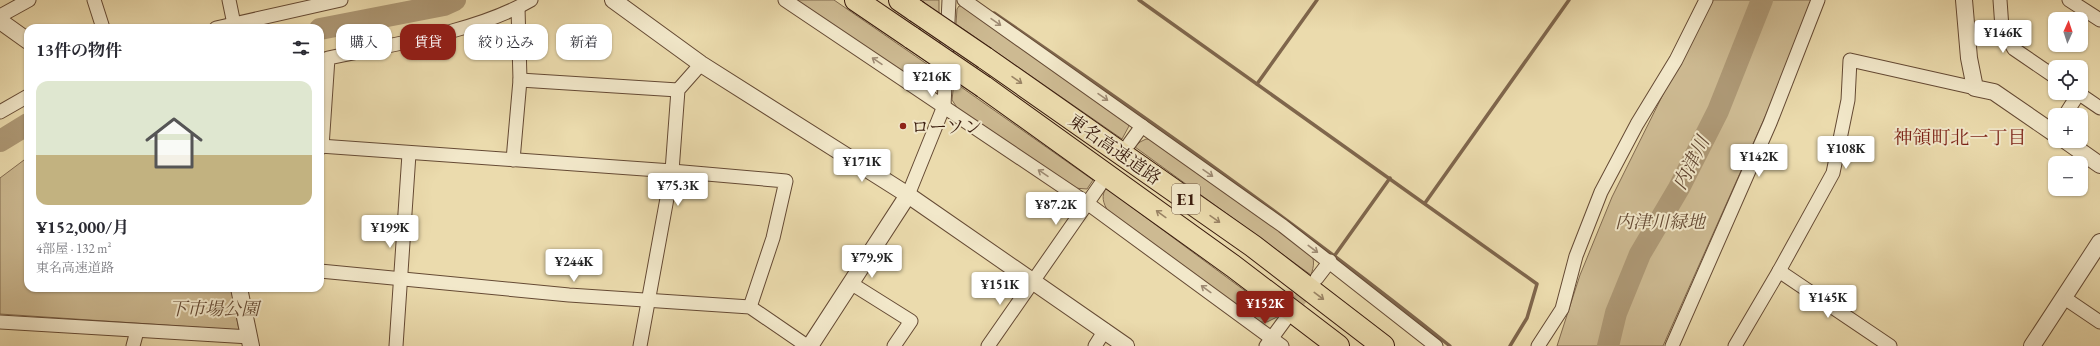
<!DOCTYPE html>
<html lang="ja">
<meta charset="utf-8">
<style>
body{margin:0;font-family:"EB Garamond","Noto Serif JP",serif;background:#f2f2f3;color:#2b2b33;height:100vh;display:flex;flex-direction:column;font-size:15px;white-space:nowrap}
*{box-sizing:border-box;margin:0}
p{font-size:13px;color:#7c7c81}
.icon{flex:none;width:22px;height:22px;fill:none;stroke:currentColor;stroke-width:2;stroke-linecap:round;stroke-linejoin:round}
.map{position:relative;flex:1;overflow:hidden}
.side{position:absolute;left:24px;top:24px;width:300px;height:268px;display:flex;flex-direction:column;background:#fff;border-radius:12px;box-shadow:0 1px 3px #0004}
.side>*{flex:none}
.banner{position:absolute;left:336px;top:24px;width:380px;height:36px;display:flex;gap:8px}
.needle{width:26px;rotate:3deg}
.tools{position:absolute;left:2048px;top:12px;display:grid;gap:8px}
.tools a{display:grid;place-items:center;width:40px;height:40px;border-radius:8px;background:#fff;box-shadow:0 1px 3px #0004;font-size:20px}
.price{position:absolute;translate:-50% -34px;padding:0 9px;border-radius:4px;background:#fff;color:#222;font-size:13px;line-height:26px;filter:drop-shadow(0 1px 2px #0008)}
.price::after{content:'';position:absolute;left:50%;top:24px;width:12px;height:9px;margin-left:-6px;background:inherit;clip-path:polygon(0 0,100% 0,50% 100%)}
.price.selected{background:#8f2418;color:#fff}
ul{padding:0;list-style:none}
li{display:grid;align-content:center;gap:8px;height:212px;padding:0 12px}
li+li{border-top:1px solid #e1e1e2}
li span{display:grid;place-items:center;height:124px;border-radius:12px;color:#555}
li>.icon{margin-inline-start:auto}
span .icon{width:72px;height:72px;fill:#fffc;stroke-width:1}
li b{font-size:17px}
h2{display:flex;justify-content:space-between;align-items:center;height:48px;padding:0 12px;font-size:17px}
.pill{padding:0 14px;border-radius:12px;background:#fff;box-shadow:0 1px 3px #0004;font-size:14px;line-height:36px}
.pill.selected{background:#8f2418;color:#fff}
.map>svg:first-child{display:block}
.green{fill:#cdba92;stroke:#826a4f}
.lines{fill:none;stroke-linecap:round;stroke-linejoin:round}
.stream{stroke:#7f664c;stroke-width:3.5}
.river{stroke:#ae9976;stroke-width:22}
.minor-tunnel{stroke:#c7b48d;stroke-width:13;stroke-dasharray:13 6;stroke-linecap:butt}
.minor-casing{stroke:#654a34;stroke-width:15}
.tertiary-casing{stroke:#654a34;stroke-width:18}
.motorway-casing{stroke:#381a0c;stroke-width:24}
.minor{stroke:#f2e8ca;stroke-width:13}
.tertiary{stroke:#f2e8ca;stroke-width:16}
.motorway{stroke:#ebdbad;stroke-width:22}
.motorway-bridge-casing{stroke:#381a0c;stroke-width:24;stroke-linecap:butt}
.motorway-bridge{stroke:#ebdbad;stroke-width:22}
.oneway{stroke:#9e8b74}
.oneway2{stroke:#9a8465}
.poi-dot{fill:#8f2418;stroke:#f2e8ca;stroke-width:1.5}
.labels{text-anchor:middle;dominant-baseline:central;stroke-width:4;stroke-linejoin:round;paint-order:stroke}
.shield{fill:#f2e8ca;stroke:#705845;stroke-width:1}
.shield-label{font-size:17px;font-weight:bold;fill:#381a0c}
.poi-label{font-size:18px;fill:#381a0c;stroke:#f2e8ca;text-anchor:start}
.street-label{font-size:18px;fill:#381a0c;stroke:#f2e8ca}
.park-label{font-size:18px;font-style:italic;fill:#654a34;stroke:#f2e8ca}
.neighbourhood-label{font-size:19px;fill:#7a1f14;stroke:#f2e8ca}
.water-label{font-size:19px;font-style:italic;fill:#614631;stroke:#f2e8ca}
</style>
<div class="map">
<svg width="2100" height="346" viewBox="0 0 2100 346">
<rect width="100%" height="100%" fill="#ebdbad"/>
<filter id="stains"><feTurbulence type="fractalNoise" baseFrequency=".005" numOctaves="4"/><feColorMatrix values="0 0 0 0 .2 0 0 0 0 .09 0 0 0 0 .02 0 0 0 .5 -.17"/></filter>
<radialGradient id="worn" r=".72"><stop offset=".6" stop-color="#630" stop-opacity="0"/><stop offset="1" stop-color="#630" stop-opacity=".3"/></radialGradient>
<g class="green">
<polygon points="796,0 834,0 937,71 937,90 933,92"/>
<polygon points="920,0 939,0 939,13"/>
<polygon points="1710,0 1813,0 1781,81 1663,346 1557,346 1580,275 1612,197"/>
<polygon points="959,6 964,6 1125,117 1129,126 1122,139 956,24 957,9"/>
<polygon points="954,82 1093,180 1087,189 1074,188 958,109 952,100"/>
<path d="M 1146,139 L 1156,140 L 1310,251 C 1315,260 1314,266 1311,275 L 1135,147 L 1140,142 Z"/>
<polygon points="28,157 28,288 231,288 239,330 0,314 0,178"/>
<path d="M 1106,188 L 1279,316 L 1267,322 L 1259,322 L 1108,211 C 1103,203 1101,196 1106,188 Z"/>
</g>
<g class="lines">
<g class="stream">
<polyline points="1139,0 1537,284 1527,318 1510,346"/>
<path d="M 994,13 C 1150,120 1303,228 1450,346"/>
<polyline points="1257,84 1317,0"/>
<polyline points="1425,203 1569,0"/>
<polyline points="1335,255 1390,178"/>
</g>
<g class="river">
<polyline points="320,29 444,5 455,0"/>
<polyline points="0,141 28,124"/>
<polyline points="1608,346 1616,313 1640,254 1679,188 1718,111 1762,0"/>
</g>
<polyline class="minor-tunnel" points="1287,316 1312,284"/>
<defs>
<g id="minor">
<polyline points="94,0 103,28"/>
<polyline points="229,0 234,24"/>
<polyline points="785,0 1087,203 1282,346"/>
<polyline points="964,0 1283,226 1436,346"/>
<polyline points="2000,0 2002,28 2014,49 2055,77"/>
<polyline points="2069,0 2100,20"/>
<polyline points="0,16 29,0"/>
<polyline points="216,28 341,0"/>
<polyline points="520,80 678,90"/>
<polyline points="2078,93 2100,108"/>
<polyline points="0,112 28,96"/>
<polyline points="2065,115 2079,93"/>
<polyline points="1129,144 1142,126"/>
<polyline points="320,146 672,171 786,181 773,238 750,307"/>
<path d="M 322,147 L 328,58 C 390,45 477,32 531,0"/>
<polyline points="513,160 520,80 518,8"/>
<polyline points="908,195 944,106 949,0"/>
<polyline points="320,271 569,295 750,307 807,346"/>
<polyline points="1779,271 1890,346"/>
<polyline points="1317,278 1330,261"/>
<polyline points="852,284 911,321 894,346"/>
<polyline points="2063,297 2100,322"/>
<polyline points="0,322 250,337"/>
<polyline points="133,346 137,331"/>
<polyline points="396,346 409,154"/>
<polyline points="640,346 672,171 678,90 701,64"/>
<polyline points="988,346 1100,185"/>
<polyline points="1095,346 1105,330"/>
<polyline points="1266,346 1285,320"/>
<polyline points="1538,346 1562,309 1576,256 1601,192 1637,124 1676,60 1706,0"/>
<polyline points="1672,346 1770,123 1818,0"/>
<polyline points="1735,346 1779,271 1833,173 1848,100 1850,60 1975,88"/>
</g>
<g id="tertiary">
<polyline points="613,0 701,64 908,195 1126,346"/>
<polyline points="1964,0 1969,58 1975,88 1994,92 2055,134"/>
<polyline points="0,21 28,41"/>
<polyline points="2066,141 2100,165"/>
<polyline points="239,288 251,346"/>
<polyline points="810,346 908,195"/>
<polyline points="2032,346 2100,242"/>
</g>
<g id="motorway">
<polyline points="856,0 912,38"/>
<polyline points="900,0 916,11"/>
<polyline points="985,58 1253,246 1383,346"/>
<polyline points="984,87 1233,266 1338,346"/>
</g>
</defs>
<use href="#minor" class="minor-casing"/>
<use href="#tertiary" class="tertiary-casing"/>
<use href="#motorway" class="motorway-casing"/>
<use href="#minor" class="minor"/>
<use href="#tertiary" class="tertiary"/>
<use href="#motorway" class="motorway"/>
<defs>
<g id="motorway-bridge">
<polyline points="916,11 985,58"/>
<polyline points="912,38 984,87"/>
</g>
</defs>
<use href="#motorway-bridge" class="motorway-bridge-casing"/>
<use href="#motorway-bridge" class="motorway-bridge"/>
</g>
<defs><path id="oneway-shaft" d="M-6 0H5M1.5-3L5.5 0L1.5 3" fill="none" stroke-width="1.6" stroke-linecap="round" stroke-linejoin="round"/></defs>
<g class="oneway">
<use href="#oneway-shaft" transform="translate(996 22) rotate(35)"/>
<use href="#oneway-shaft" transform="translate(877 61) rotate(-146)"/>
<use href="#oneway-shaft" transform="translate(1103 97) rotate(35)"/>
<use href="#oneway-shaft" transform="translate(1043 173) rotate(-146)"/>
<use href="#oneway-shaft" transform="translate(1208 173) rotate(35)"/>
<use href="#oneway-shaft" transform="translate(1313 249) rotate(37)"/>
<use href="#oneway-shaft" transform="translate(1206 289) rotate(-144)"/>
</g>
<g class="oneway2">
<use href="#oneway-shaft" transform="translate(1017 80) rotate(35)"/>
<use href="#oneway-shaft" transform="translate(1161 214) rotate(-144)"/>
<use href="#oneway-shaft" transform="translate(1215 219) rotate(35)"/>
<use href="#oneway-shaft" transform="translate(1319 296) rotate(37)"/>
</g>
<circle class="poi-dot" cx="903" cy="126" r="4"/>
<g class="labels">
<rect class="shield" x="1172" y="184" width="28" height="30" rx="3"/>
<g class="shield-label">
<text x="1186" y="199">E1</text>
</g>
<g class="poi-label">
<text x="911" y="126">ローソン</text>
</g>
<g class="street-label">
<text transform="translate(1115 149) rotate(35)">東名高速道路</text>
</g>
<g class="park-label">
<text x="1660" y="221">内津川緑地</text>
<text x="214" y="308">下市場公園</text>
</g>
<g class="neighbourhood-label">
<text x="1960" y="137">神領町北一丁目</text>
</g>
<g class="water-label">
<text transform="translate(1691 163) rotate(-63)">内津川</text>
</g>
</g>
<rect width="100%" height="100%" filter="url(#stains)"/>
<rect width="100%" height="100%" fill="url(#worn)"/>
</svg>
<div class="tools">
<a><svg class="needle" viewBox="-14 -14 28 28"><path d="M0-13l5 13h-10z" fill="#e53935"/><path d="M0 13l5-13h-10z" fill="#7c7c81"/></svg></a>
<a><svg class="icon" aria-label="locate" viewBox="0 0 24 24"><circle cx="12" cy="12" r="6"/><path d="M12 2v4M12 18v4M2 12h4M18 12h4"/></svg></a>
<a>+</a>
<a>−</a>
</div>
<b class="price" style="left:2003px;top:54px">¥146K</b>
<b class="price" style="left:932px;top:98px">¥216K</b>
<b class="price" style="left:1846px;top:170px">¥108K</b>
<b class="price" style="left:1759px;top:178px">¥142K</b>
<b class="price" style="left:862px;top:183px">¥171K</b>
<b class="price" style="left:678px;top:207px">¥75.3K</b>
<b class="price" style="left:1056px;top:226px">¥87.2K</b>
<b class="price" style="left:390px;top:249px">¥199K</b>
<b class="price" style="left:872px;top:279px">¥79.9K</b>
<b class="price" style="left:574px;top:283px">¥244K</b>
<b class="price" style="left:1000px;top:306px">¥151K</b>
<b class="price" style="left:1828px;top:319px">¥145K</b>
<b class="price selected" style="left:1265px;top:325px">¥152K</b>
<div class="banner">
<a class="pill">購入</a>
<a class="pill selected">賃貸</a>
<a class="pill">絞り込み</a>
<a class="pill">新着</a>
</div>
<section class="side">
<h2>13件の物件<svg class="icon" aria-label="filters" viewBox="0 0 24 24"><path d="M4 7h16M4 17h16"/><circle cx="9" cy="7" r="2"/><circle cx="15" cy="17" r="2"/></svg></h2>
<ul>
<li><span style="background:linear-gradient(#dfe7d0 60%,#c2b280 0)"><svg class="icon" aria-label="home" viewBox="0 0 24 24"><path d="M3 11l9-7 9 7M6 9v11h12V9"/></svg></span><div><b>¥152,000/月</b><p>4部屋 · 132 m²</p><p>東名高速道路</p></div></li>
</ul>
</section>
</div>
